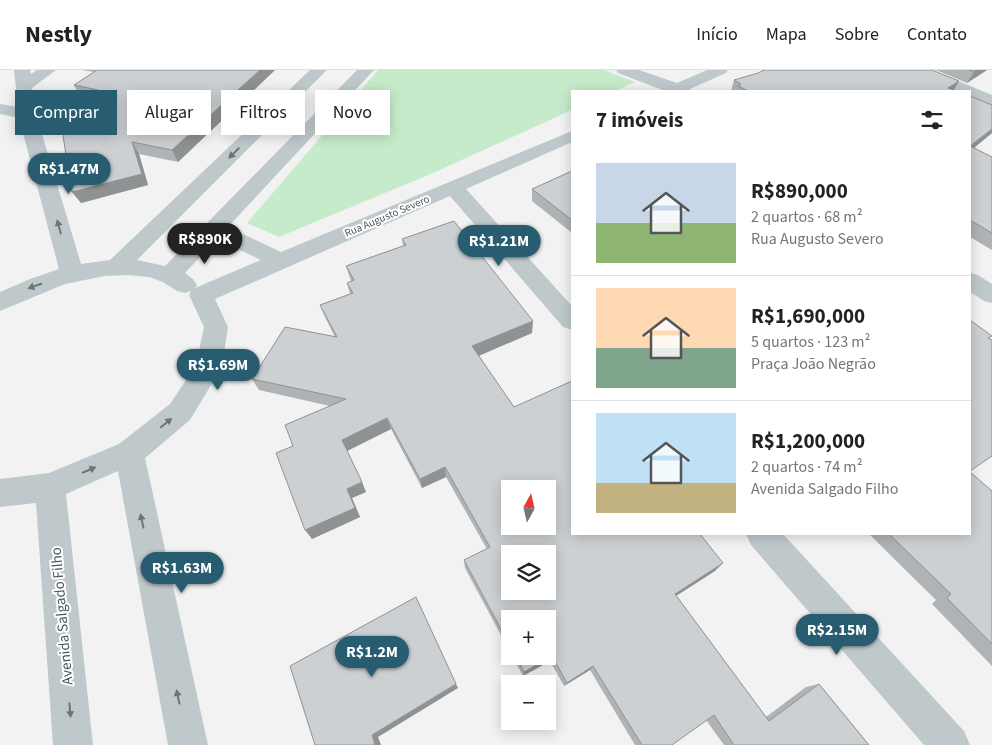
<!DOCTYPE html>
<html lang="pt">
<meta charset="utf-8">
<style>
body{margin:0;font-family:"Source Sans 3",sans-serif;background:#f2f2f2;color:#222;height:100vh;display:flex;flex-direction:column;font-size:19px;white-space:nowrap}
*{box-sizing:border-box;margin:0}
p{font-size:16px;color:#767676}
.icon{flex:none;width:28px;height:28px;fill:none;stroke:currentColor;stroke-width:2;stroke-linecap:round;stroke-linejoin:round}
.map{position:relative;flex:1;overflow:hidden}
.drawer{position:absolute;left:571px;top:20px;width:400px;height:445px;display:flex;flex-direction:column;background:#fff;border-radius:0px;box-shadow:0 2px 12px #0003}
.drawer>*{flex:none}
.banner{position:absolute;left:15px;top:20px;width:475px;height:45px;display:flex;gap:10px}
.needle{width:32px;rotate:8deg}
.controls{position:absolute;left:501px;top:410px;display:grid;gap:10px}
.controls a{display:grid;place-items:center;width:55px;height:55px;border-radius:0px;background:#fff;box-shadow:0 2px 12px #0003;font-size:25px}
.price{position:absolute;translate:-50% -42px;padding:0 11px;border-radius:18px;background:#285c70;color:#fff;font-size:16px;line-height:32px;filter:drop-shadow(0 1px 2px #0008)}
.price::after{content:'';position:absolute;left:50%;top:30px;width:15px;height:11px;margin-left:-8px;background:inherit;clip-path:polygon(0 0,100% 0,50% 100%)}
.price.active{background:#222;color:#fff}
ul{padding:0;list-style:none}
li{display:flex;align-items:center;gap:15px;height:125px;padding:0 25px}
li+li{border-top:1px solid #e0e0e0}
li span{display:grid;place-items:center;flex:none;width:140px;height:100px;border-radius:0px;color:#555}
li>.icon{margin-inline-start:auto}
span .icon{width:60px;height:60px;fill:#fffc;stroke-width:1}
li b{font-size:21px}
h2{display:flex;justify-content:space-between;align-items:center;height:60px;padding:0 25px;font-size:21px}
.chip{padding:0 18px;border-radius:0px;background:#fff;box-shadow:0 2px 12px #0003;font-size:18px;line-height:45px}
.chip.active{background:#285c70;color:#fff}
header{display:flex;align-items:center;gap:30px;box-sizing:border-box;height:70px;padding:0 25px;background:#fff;border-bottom:1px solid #e0e0e0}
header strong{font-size:24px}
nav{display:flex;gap:28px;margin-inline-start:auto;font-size:18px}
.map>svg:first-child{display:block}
.green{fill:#c6ebca}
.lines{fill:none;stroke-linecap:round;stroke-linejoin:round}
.minor{fill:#bfc9cc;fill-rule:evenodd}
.wall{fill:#afb3b5}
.shaded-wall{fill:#8f9293}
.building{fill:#ccd0d2;stroke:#8f9293;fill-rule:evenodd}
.oneway{fill:#687579}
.labels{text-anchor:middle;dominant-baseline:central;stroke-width:4;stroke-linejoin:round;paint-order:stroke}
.far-street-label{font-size:11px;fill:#4b595d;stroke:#fff}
.near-street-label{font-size:15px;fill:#4b595d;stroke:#fff}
</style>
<header>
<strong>Nestly</strong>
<nav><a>Início</a><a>Mapa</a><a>Sobre</a><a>Contato</a></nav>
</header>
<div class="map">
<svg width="992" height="675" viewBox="0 0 992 675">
<rect width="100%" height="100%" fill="#f3f2f2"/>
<polygon class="green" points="378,0 604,0 635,12 615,21 572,21 572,40 433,103 279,167 247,153"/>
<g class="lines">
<g class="minor">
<path d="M 14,0 L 30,0 L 31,4 L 37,0 L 56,0 L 32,18 L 36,44 L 81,194 L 110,190 L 310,0 L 327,0 L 137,190 L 165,196 L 357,0 L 374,0 L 228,157 L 281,182 L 572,61 L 572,72 L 466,119 L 572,236 L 572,260 L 563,257 L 450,126 L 215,229 L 228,257 L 222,297 L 190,350 L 145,388 L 208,675 L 168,675 L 118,401 L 66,424 L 93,675 L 53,675 L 36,433 L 0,437 L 0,409 L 49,403 L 119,374 L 170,334 L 196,295 L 204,257 L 189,225 L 191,221 L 185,223 L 177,221 L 163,212 L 149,207 L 128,205 L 105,206 L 65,214 L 0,241 L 0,222 L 30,209 L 59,199 L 19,48 L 0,44 L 0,34 L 18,37 ZM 217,169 L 261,190 L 195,218 L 197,215 L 193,209 L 185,203 Z"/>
<polygon points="616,0 639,0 677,13 707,0 728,0 726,3 690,19 691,21 665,21 618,3"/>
<polygon points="909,0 931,0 992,25 992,36 970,28 970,21 955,21 911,3"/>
<polygon points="970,203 978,205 992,214 992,233 984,231 970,222"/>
<polygon points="746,464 783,464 964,661 970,675 924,675 751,475"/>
</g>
</g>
<g class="wall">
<polygon points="82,0 275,0 178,92 139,84 148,115 81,133 82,53 72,38 87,28 80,27 74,15 94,2"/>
<polygon points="936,0 987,0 967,13"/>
<polygon points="734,10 959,11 954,20 957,21 731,21"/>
<polygon points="970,26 992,35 992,63 974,78 992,87 992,180 970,167"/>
<polygon points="572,101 572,163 532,131 532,119"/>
<polygon points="402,169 532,263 479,286 514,337 715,501 676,526 766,647 806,617 819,614 869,675 724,675 706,650 672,675 635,675 590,600 564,616 550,591 523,606 512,586 548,586 510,549 510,582 465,498 464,490 487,479 446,407 422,418 391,359 347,381 366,422 352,428 360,447 312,469 293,376 330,336 259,320 252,309 335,267 325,247 320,235 350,224 347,213 351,211 346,196 403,176"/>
<polygon points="992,421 992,596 932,534 936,530 869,464 970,464"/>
</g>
<g class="shaded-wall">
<polygon points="260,0 275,0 178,92 172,80"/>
<polygon points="977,0 987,0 967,13 974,2"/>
<polygon points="959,11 953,21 948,18"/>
<polygon points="992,59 992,63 970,81 970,77"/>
<polygon points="132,72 139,84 148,115 81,133 72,122"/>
<polygon points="533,251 532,263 473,288 472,276"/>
<polygon points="387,348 391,359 347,381 342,370"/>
<polygon points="445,397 446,407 422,418 420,409"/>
<polygon points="362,412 366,422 352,428 360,447 312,469 305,460 347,419"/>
<polygon points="723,493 715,501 668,531 675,524"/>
<polygon points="552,586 550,591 523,606 524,602"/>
<polygon points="593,596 590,600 564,616 567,613"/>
<polygon points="456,614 458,618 378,667 381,675 375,675 372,665"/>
</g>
<g class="building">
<polygon points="97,0 260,0 172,80 132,72 142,104 72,122 63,66 92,45 75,42 78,39 72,38 98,20 74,15"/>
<polygon points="764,0 932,0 959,11 948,18 957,21 748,21 738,16 741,14 734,10 758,3"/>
<polygon points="969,0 977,0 974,2"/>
<polygon points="970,26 992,35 992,59 970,76 992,87 992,163 970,150"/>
<polygon points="572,101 572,150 532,119"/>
<path d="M 454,151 L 533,251 L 472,276 L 514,337 L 572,311 L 572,464 L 700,464 L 723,493 L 675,524 L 769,651 L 819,614 L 869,675 L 734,675 L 714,645 L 672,675 L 642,675 L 593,596 L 567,613 L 552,586 L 524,602 L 516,586 L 548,586 L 548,549 L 510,549 L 510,576 L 464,490 L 490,477 L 445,397 L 420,409 L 387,348 L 342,370 L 362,412 L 347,419 L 355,438 L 305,460 L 276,383 L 293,376 L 285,355 L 346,329 L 252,309 L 285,257 L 337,267 L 320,235 L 353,223 L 347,213 L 354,210 L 346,196 L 406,175 L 402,169 ZM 510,419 L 548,419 L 548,456 L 510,456 ZM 510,484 L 548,484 L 548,521 L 510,521 Z"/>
<polygon points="970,250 992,266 988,268 992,270 992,386 970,401"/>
<polygon points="970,402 992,421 992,574 947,528 951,524 889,464 970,464"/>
<polygon points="416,527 456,614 372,665 375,675 315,675 290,596"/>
</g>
<defs><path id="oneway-solid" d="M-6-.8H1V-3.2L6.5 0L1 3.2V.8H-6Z" transform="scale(1.25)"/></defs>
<g class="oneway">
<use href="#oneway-solid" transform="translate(234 83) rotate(136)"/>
<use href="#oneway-solid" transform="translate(59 157) rotate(-105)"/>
<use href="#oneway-solid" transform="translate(35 216) rotate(161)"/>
<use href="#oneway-solid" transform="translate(166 353) rotate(-39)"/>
<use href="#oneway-solid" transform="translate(89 400) rotate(-23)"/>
<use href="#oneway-solid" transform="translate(142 451) rotate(-102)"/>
<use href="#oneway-solid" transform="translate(178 627) rotate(-102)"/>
<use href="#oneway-solid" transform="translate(70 640) rotate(85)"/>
</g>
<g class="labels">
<g class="far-street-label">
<text transform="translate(387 146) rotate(-23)">Rua Augusto Severo</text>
</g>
<g class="near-street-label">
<text transform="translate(62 546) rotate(-95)">Avenida Salgado Filho</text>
</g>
</g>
</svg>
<div class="controls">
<a><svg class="needle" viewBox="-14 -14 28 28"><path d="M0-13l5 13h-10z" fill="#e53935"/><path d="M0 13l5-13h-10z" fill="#767676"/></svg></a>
<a><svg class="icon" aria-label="layers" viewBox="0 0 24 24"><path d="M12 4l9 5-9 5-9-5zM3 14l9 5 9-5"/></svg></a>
<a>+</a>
<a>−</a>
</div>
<b class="price" style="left:69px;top:125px">R$1.47M</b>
<b class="price active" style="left:205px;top:195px">R$890K</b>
<b class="price" style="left:499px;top:197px">R$1.21M</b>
<b class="price" style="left:218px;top:321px">R$1.69M</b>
<b class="price" style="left:182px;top:524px">R$1.63M</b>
<b class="price" style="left:837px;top:586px">R$2.15M</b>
<b class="price" style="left:372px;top:608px">R$1.2M</b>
<div class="banner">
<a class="chip active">Comprar</a>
<a class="chip">Alugar</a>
<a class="chip">Filtros</a>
<a class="chip">Novo</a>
</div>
<section class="drawer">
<h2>7 imóveis<svg class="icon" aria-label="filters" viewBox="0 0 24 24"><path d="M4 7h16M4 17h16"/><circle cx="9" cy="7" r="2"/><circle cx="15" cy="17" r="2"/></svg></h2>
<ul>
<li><span style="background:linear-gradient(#c9d6e8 60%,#8fb573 0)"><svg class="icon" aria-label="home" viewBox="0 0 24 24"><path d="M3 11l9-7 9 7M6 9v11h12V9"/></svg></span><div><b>R$890,000</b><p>2 quartos · 68 m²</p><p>Rua Augusto Severo</p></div></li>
<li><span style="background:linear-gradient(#ffd9b3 60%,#7fa58c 0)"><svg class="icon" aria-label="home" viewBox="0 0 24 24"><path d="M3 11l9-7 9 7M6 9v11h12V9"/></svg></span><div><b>R$1,690,000</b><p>5 quartos · 123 m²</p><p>Praça João Negrão</p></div></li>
<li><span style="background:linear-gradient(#bfe0f5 70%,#c2b280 0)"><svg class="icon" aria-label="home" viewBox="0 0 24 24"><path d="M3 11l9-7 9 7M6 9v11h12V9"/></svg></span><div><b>R$1,200,000</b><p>2 quartos · 74 m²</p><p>Avenida Salgado Filho</p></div></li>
</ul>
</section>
</div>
